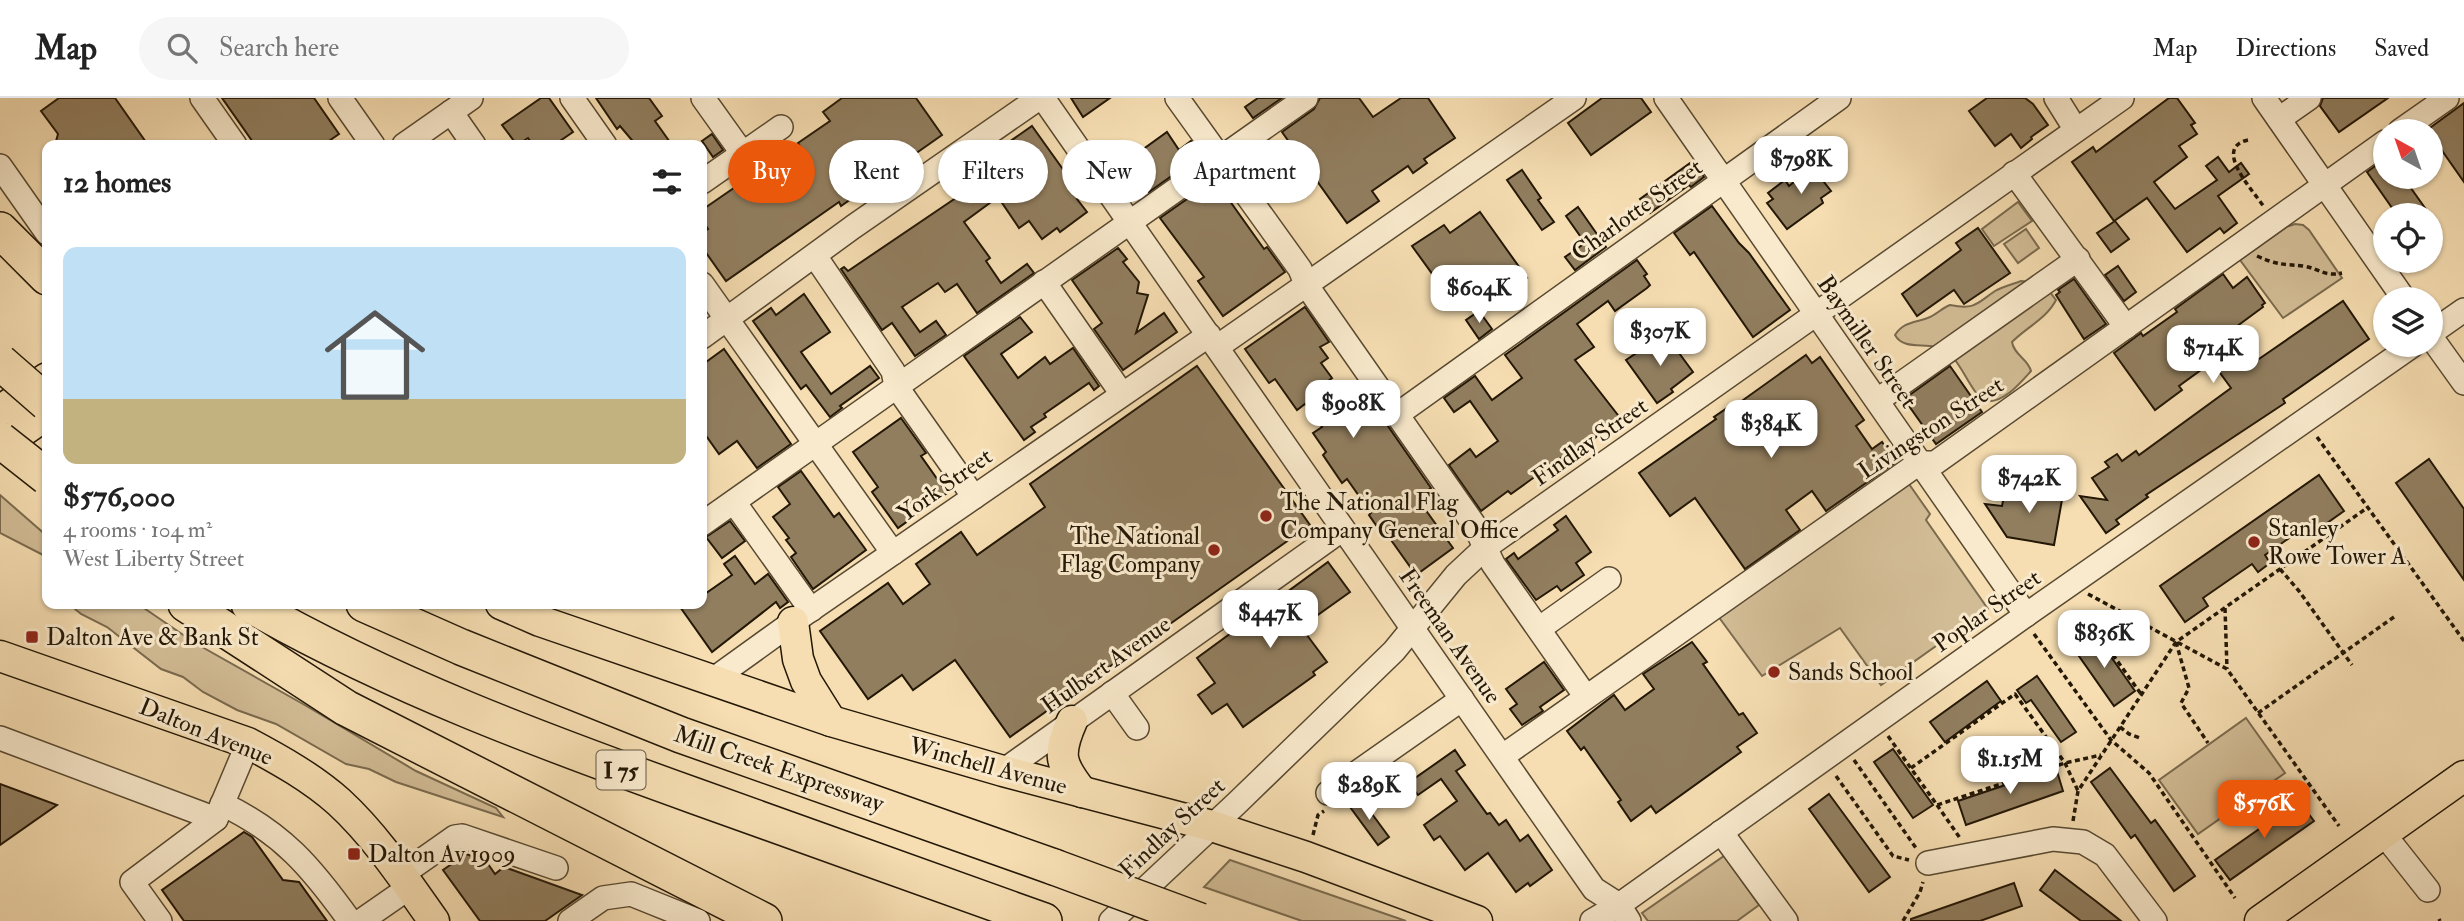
<!DOCTYPE html>
<meta charset="utf-8">
<style>
body{margin:0;font-family:"IM FELL Double Pica",serif;background:#f6f6f6;color:#222;height:100vh;display:flex;flex-direction:column;font-size:26px;white-space:nowrap}
*{box-sizing:border-box;margin:0}
p{font-size:23px;color:#767676}
.icon{flex:none;width:38px;height:38px;fill:none;stroke:currentColor;stroke-width:2;stroke-linecap:round;stroke-linejoin:round}
.map{position:relative;flex:1;overflow:hidden}
.sheet{position:absolute;left:42px;top:42px;width:665px;height:469px;display:flex;flex-direction:column;background:#fff;border-radius:14px;box-shadow:0 2px 5px #0004}
.sheet>*{flex:none}
.hud{position:absolute;left:728px;top:42px;width:665px;height:63px;display:flex;gap:14px}
.needle{width:46px;rotate:320deg}
.fabs{position:absolute;left:2373px;top:21px;display:grid;gap:14px}
.fabs a{display:grid;place-items:center;width:70px;height:70px;border-radius:50%;background:#fff;box-shadow:0 2px 5px #0004;font-size:35px}
.price{position:absolute;translate:-50% -60px;padding:0 16px;border-radius:14px;background:#fff;color:#222;font-size:23px;line-height:46px;filter:drop-shadow(0 2px 4px #0008)}
.price::after{content:'';position:absolute;left:50%;top:42px;width:21px;height:16px;margin-left:-10px;background:inherit;clip-path:polygon(0 0,100% 0,50% 100%)}
.price.current{background:#ea580c;color:#fff}
ul{padding:0;list-style:none}
li{display:grid;align-content:center;gap:14px;height:371px;padding:0 21px}
li+li{border-top:2px solid #e0e0e0}
li span{display:grid;place-items:center;height:217px;border-radius:14px;color:#555}
li>.icon{margin-inline-start:auto}
span .icon{width:126px;height:126px;fill:#fffc;stroke-width:1}
li b{font-size:30px}
h2{display:flex;justify-content:space-between;align-items:center;height:84px;padding:0 21px;font-size:30px}
.chip{padding:0 24px;border-radius:32px;background:#fff;box-shadow:0 2px 5px #0004;font-size:24px;line-height:63px}
.chip.current{background:#ea580c;color:#fff}
header{display:flex;align-items:center;gap:42px;box-sizing:border-box;height:98px;padding:0 35px;background:#fff;border-bottom:2px solid #e0e0e0}
header strong{font-size:33px}
nav{display:flex;gap:38px;margin-inline-start:auto;font-size:24px}
.search{width:490px;height:63px;background:#f6f6f6;display:flex;align-items:center;gap:18px;box-sizing:border-box;padding:0 24px;border-radius:38px;color:#767676;font-size:26px}
.map>svg:first-child{display:block}
.green{fill:#d2bc95;stroke:#7a6a4e;stroke-width:2}
.building{fill:#917e5f;stroke:#231706;stroke-width:2}
.lines{fill:none;stroke-linecap:round;stroke-linejoin:round}
.minor-casing{stroke:#584931;stroke-width:26}
.major-casing{stroke:#231706;stroke-width:33}
.highway-casing{stroke:#231706;stroke-width:38}
.path{stroke:#231706;stroke-width:3.5;stroke-dasharray:5 3.5;stroke-linecap:butt}
.minor{stroke:#f9eacd;stroke-width:23}
.major{stroke:#f6deb2;stroke-width:30}
.highway{stroke:#f6deb2;stroke-width:35}
.highway-bridge-casing{stroke:#231706;stroke-width:38;stroke-linecap:butt}
.highway-bridge{stroke:#f6deb2;stroke-width:35}
.poi-dot{fill:#8f2418;stroke:#f9eacd;stroke-width:2.5}
.labels{text-anchor:middle;dominant-baseline:central;stroke-width:6;stroke-linejoin:round;paint-order:stroke}
.shield{fill:#f9eacd;stroke:#635642;stroke-width:2}
.shield-label{font-size:23px;font-weight:bold;fill:#231706}
.street-label{font-size:24px;fill:#231706;stroke:#f9eacd}
.poi-label{font-size:24px;fill:#231706;stroke:#f9eacd;text-anchor:start}
</style>
<header>
<strong>Map</strong>
<div class="search"><svg class="icon" aria-label="search" viewBox="0 0 24 24"><circle cx="10" cy="10" r="6"/><path d="M15 15l6 6"/></svg>Search here</div>
<nav><a>Map</a><a>Directions</a><a>Saved</a></nav>
</header>
<div class="map">
<svg width="2464" height="823" viewBox="0 0 2464 823">
<rect width="100%" height="100%" fill="#f6deb2"/>
<filter id="stains"><feTurbulence type="fractalNoise" baseFrequency=".00286" numOctaves="4"/><feColorMatrix values="0 0 0 0 .2 0 0 0 0 .09 0 0 0 0 .02 0 0 0 .5 -.17"/></filter>
<radialGradient id="worn" r=".72"><stop offset=".6" stop-color="#630" stop-opacity="0"/><stop offset="1" stop-color="#630" stop-opacity=".3"/></radialGradient>
<g class="green">
<polygon points="2018,104 2032,123 1994,148 1982,131"/>
<polygon points="2295,126 2303,127 2309,132 2342,180 2283,220 2240,162 2286,129"/>
<polygon points="2026,131 2039,150 2018,165 2004,146"/>
<path d="M 2021,183 L 2043,185 L 2056,202 C 2047,220 2027,229 2012,244 C 2014,257 2028,261 2031,273 C 2021,284 2004,305 1987,303 C 1974,302 1962,265 1948,254 C 1931,241 1905,255 1895,237 C 1904,223 1916,225 1930,219 C 1937,216 1942,210 1950,207 C 1975,212 1976,206 1995,193 C 2002,189 2013,186 2021,183 Z"/>
<polygon points="1909,386 1930,416 1926,422 1988,511 1881,587 1840,530 1762,578 1718,518"/>
<polygon points="0,397 47,438 47,459 0,435"/>
<polygon points="69,506 138,506 195,545 303,606 416,673 496,710 503,719 396,684 369,671 346,666 276,626 237,612 203,594 183,579 161,571 107,529 81,516"/>
<polygon points="2246,620 2285,675 2198,736 2159,682"/>
<polygon points="1724,758 1759,807 1737,823 1648,823 1642,815"/>
<polygon points="1230,762 1406,823 1302,823 1204,789"/>
</g>
<g class="building">
<polygon points="59,0 115,0 148,47 55,47 58,36 41,13"/>
<polygon points="222,0 314,0 339,36 323,47 255,47"/>
<polygon points="541,0 549,0 573,34 554,47 533,47 528,40 517,47 502,27"/>
<polygon points="596,0 649,0 662,18 655,23 672,47 636,47 620,28 617,31"/>
<polygon points="842,0 916,0 942,37 841,108 839,104 726,183 702,149 702,135 708,131 702,122 702,112 754,76 748,69 770,53 781,69 804,54 798,45 830,23 823,14"/>
<polygon points="1071,0 1110,0 1083,19"/>
<polygon points="1258,0 1282,0 1253,20 1245,9"/>
<polygon points="1320,0 1359,0 1373,19 1401,0 1428,0 1455,40 1424,61 1427,65 1413,75 1408,68 1372,93 1379,103 1347,125 1282,34 1314,11"/>
<polygon points="1602,0 1641,0 1651,14 1591,57 1568,25"/>
<polygon points="1987,0 2025,0 2033,6 2048,27 2031,39 2032,41 2021,50 2011,36 1995,48 1969,13"/>
<polygon points="2169,0 2177,0 2195,25 2191,27 2197,36 2179,48 2187,59 2154,84 2175,111 2217,82 2206,68 2218,59 2229,74 2241,65 2249,76 2218,98 2237,125 2224,135 2220,130 2187,154 2147,100 2114,123 2072,64 2093,49 2096,54"/>
<polygon points="2323,0 2388,0 2339,34 2320,8"/>
<polygon points="2464,5 2464,84 2431,37 2431,33 2427,32"/>
<polygon points="1032,28 1082,98 1077,101 1087,114 1060,134 1057,130 1042,141 1029,123 1019,130 998,99 964,124 990,160 986,163 1001,185 1027,166 1034,175 977,215 957,186 945,194 938,185 902,209 920,234 936,223 946,237 915,258 892,225 882,232 841,171 844,169 848,173 972,89 963,76"/>
<polygon points="1167,34 1179,52 1191,43 1201,57 1149,94 1138,78 1135,80 1124,65"/>
<polygon points="712,36 723,52 713,59 702,43"/>
<polygon points="2385,61 2385,79 2403,79 2430,117 2397,117 2367,74"/>
<polygon points="1693,63 1704,79 1691,89 1689,87 1650,115 1640,101"/>
<polygon points="1827,63 1836,75 1824,84 1831,93 1821,100 1823,105 1787,131 1767,105 1773,101 1768,95 1785,82 1789,88 1801,78 1805,79"/>
<polygon points="1522,72 1541,100 1538,102 1554,124 1542,132 1507,82"/>
<polygon points="1217,80 1225,90 1222,92 1264,151 1267,149 1285,174 1223,218 1198,183 1204,179 1160,120"/>
<polygon points="1712,108 1739,145 1749,155 1790,212 1753,239 1694,154 1690,157 1674,135"/>
<polygon points="1578,109 1606,149 1575,172 1565,159 1585,145 1566,118"/>
<polygon points="1480,114 1527,180 1505,195 1489,171 1449,199 1412,148 1444,127 1450,135"/>
<polygon points="2115,123 2129,141 2111,154 2097,135"/>
<polygon points="1978,130 2010,175 1964,206 1954,192 1917,218 1902,196 1961,152 1956,145"/>
<polygon points="1118,150 1127,161 1123,164 1139,184 1137,195 1148,197 1136,235 1164,215 1177,234 1123,272 1094,231 1102,225 1072,182"/>
<polygon points="1637,162 1647,176 1644,178 1650,187 1647,190 1615,213 1608,203 1577,226 1594,249 1575,262 1621,321 1592,342 1594,345 1565,366 1561,360 1511,396 1508,393 1481,413 1449,367 1470,351 1476,359 1498,343 1470,303 1454,314 1444,300 1475,278 1492,302 1522,280 1505,257"/>
<polygon points="2118,168 2136,194 2124,203 2105,177"/>
<polygon points="2223,176 2233,190 2247,179 2265,205 2262,207 2263,209 2217,243 2235,268 2251,257 2256,263 2343,203 2369,241 2283,301 2285,305 2146,397 2148,399 2116,422 2119,426 2106,435 2080,398 2107,402 2092,380 2109,369 2105,364 2117,356 2122,363 2136,353 2139,357 2231,290 2212,264 2179,288 2182,292 2155,312 2114,255 2141,235 2143,238 2177,214 2175,211"/>
<polygon points="2074,181 2106,226 2084,241 2056,197 2060,194 2058,192"/>
<polygon points="804,196 830,234 801,254 831,296 870,268 879,280 840,308 842,310 830,319 806,287 801,291 753,223 771,210 776,217"/>
<polygon points="1305,209 1329,244 1320,249 1328,260 1321,265 1332,280 1327,284 1346,312 1367,298 1431,390 1417,400 1453,450 1416,477 1381,428 1378,430 1369,417 1371,415 1347,381 1342,385 1323,357 1326,354 1313,335 1322,329 1305,306 1297,312 1275,281 1269,285 1245,251"/>
<polygon points="1479,213 1492,231 1479,241 1466,222"/>
<polygon points="1020,219 1032,234 1001,256 1018,280 1045,259 1050,266 1073,250 1099,288 1094,292 1089,285 1044,316 1046,319 1031,329 1035,334 1024,342 964,258"/>
<polygon points="1665,236 1693,274 1671,291 1673,294 1657,305 1626,262"/>
<polygon points="724,251 791,346 757,370 737,343 719,356 702,332 702,267"/>
<polygon points="1806,257 1812,265 1820,259 1864,322 1856,328 1872,351 1882,344 1896,364 1826,413 1812,393 1786,412 1800,432 1745,471 1695,400 1670,418 1639,375 1716,321 1714,319 1730,308 1732,310"/>
<polygon points="1197,268 1310,427 1010,639 955,562 913,592 902,577 868,601 820,533 888,485 903,506 930,486 916,466 961,434 977,457 1045,409 1030,386"/>
<polygon points="1950,268 1982,314 1936,346 1904,301"/>
<polygon points="901,320 926,355 921,358 947,395 898,430 872,394 878,389 853,354"/>
<polygon points="2429,361 2464,411 2464,482 2396,385"/>
<polygon points="801,373 834,419 839,415 866,452 813,491 791,459 796,455 786,442 789,440 773,419 790,406 778,389"/>
<polygon points="2319,377 2344,413 2320,430 2315,422 2265,457 2270,465 2258,474 2252,466 2203,500 2208,508 2185,524 2160,488"/>
<polygon points="2006,388 2063,396 2054,447 2007,439 1985,406 2002,408"/>
<polygon points="1566,418 1591,454 1576,465 1584,477 1561,493 1557,488 1536,502 1506,461 1514,455 1518,461 1558,432 1554,427"/>
<polygon points="730,423 745,443 722,460 706,439"/>
<polygon points="735,458 755,486 768,476 788,504 780,510 776,504 712,554 678,506 702,506 702,498 732,477 724,466"/>
<polygon points="1328,464 1350,494 1301,529 1327,564 1313,574 1315,577 1243,629 1227,606 1212,616 1198,597 1215,585 1197,560"/>
<polygon points="2095,536 2135,593 2114,608 2074,551"/>
<polygon points="1692,544 1707,564 1703,566 1739,617 1743,615 1757,635 1737,649 1741,654 1656,715 1651,708 1631,723 1618,704 1621,702 1584,649 1581,652 1567,633 1614,597 1625,612 1654,591 1643,576"/>
<polygon points="1544,564 1564,592 1540,609 1543,613 1522,627 1510,611 1517,606 1506,591"/>
<polygon points="2037,578 2076,634 2061,644 2031,602 2026,605 2017,592"/>
<polygon points="1987,583 2001,603 1945,644 1930,624"/>
<polygon points="1893,651 1933,707 1913,720 1874,664"/>
<polygon points="1455,652 1465,667 1456,673 1487,716 1490,715 1499,727 1506,722 1520,743 1528,737 1552,772 1530,788 1528,785 1516,794 1488,755 1465,772 1440,738 1434,742 1424,727 1457,703 1441,681 1418,697 1408,685"/>
<polygon points="2056,670 2063,693 1966,727 1958,703"/>
<polygon points="2110,670 2151,725 2155,722 2195,778 2174,793 2135,737 2131,740 2091,684"/>
<polygon points="0,686 57,707 0,747"/>
<polygon points="1829,696 1890,779 1869,794 1809,711"/>
<polygon points="1361,701 1389,739 1378,747 1350,709"/>
<polygon points="2299,703 2314,723 2230,782 2215,762"/>
<polygon points="244,734 252,739 283,782 299,784 327,823 184,823 162,792"/>
<polygon points="466,756 486,763 495,776 504,769 582,797 545,823 480,823 443,772"/>
<polygon points="2055,772 2097,804 2121,823 2081,823 2040,792"/>
<polygon points="2014,785 2022,808 1980,823 1911,823 1911,821"/>
</g>
<g class="lines">
<defs>
<g id="minor">
<polyline points="202,0 235,47"/>
<polyline points="340,0 373,47"/>
<polyline points="572,0 605,47"/>
<polyline points="703,0 743,56"/>
<polyline points="1043,0 1594,791 1619,807 1629,823"/>
<polyline points="1177,0 1300,171 1307,188 1475,428 1493,466 1586,599"/>
<polyline points="1666,0 2026,517"/>
<polyline points="2056,0 2076,32"/>
<polyline points="2264,0 2404,201"/>
<polyline points="451,14 474,47"/>
<polyline points="2279,21 2309,0"/>
<polyline points="2400,33 2447,0"/>
<polyline points="404,47 471,0"/>
<polyline points="0,68 47,135"/>
<polyline points="2014,75 2126,229"/>
<polyline points="702,84 781,29"/>
<polyline points="815,158 893,273 896,288 974,399"/>
<polyline points="1044,184 1122,296"/>
<polyline points="702,186 893,455"/>
<polyline points="2431,235 2464,212"/>
<polyline points="702,239 853,129 1039,0"/>
<polyline points="2431,239 2464,285"/>
<polyline points="1217,249 1574,0"/>
<polyline points="1878,302 2078,161"/>
<polyline points="1398,316 1839,0"/>
<polyline points="734,404 811,512"/>
<polyline points="702,426 1306,0"/>
<polyline points="1540,530 1609,481"/>
<polyline points="711,583 793,524 1209,237"/>
<polyline points="1112,595 1137,630"/>
<polyline points="0,640 216,721 248,645"/>
<polyline points="1503,658 1919,365 1935,365 2385,44"/>
<polyline points="1003,673 1343,431"/>
<polyline points="1328,695 1462,601"/>
<path d="M 222,706 C 282,734 312,770 350,823"/>
<polyline points="1721,734 1786,823"/>
<polyline points="2383,735 2428,792"/>
<polyline points="1928,765 2053,741 2083,744 2105,757 2155,823"/>
<polyline points="401,777 455,739 462,738 556,770"/>
<polyline points="160,823 132,784 216,721"/>
<polyline points="361,823 410,789"/>
<polyline points="570,823 603,800 631,796 698,823"/>
<polyline points="1111,823 1237,705 1394,553 1456,477 1486,449 2122,0"/>
<polyline points="1592,823 1619,807 2026,517 2413,247"/>
</g>
<g id="major">
<polyline points="0,313 47,280"/>
<polyline points="0,349 47,316"/>
<polyline points="501,506 540,523 831,623 1003,673 1212,728 1306,759 1477,823"/>
<polyline points="793,524 798,561 806,583 831,623"/>
<path d="M 0,558 L 248,645 C 280,662 312,680 339,704 C 376,738 405,782 434,823"/>
<path d="M 1072,623 C 1057,657 1060,666 1082,694"/>
<polyline points="2260,823 2464,678"/>
</g>
<g id="highway">
<polyline points="0,132 47,179"/>
<polyline points="186,506 346,610 764,823"/>
<path d="M 249,506 C 390,587 542,643 695,698 C 811,740 928,781 1044,823"/>
<polyline points="364,506 461,549 681,637 1054,769"/>
</g>
</defs>
<use href="#minor" class="minor-casing"/>
<use href="#major" class="major-casing"/>
<use href="#highway" class="highway-casing"/>
<g class="path">
<path d="M 2248,42 C 2212,50 2253,92 2264,109"/>
<path d="M 2257,158 C 2277,167 2282,166 2303,168 C 2318,170 2324,179 2342,175"/>
<polyline points="2317,339 2464,543"/>
<polyline points="2280,471 2299,493 2352,567"/>
<polyline points="2088,496 2227,571 2339,728"/>
<polyline points="2225,510 2227,571"/>
<polyline points="2034,536 2111,642 2149,675 2235,800"/>
<polyline points="2098,536 2141,596"/>
<polyline points="2176,544 2189,590 2181,605 2208,645"/>
<polyline points="2258,615 2394,519"/>
<polyline points="2120,629 2129,636 2140,640"/>
<polyline points="1888,638 1937,707 2065,665 2101,657"/>
<polyline points="1854,662 1916,750"/>
<polyline points="1911,670 2015,596 2065,665 2078,693"/>
<polyline points="1836,678 1893,758 1909,762"/>
<polyline points="1937,707 1960,740"/>
<polyline points="2073,723 2078,693 2176,544 2367,410"/>
<polyline points="1313,737 1318,717 1324,713"/>
<polyline points="2439,821 2440,823"/>
<polyline points="1903,823 1920,794 1923,784"/>
</g>
<use href="#minor" class="minor"/>
<use href="#major" class="major"/>
<use href="#highway" class="highway"/>
<defs>
<g id="highway-bridge">
<polyline points="0,264 47,305"/>
<polyline points="0,342 47,379"/>
<polyline points="1054,769 1200,823"/>
</g>
</defs>
<use href="#highway-bridge" class="highway-bridge-casing"/>
<use href="#highway-bridge" class="highway-bridge"/>
</g>
<g class="poi-dot">
<circle cx="1266" cy="418" r="7"/>
<circle cx="2254" cy="444" r="7"/>
<circle cx="1214" cy="452" r="7"/>
<rect x="25" y="532" width="14" height="14" rx="3.5"/>
<circle cx="1774" cy="574" r="7"/>
<rect x="347" y="749" width="14" height="14" rx="3.5"/>
</g>
<g class="labels">
<rect class="shield" x="596.5" y="652.5" width="49" height="39" rx="5"/>
<g class="shield-label">
<text x="621" y="672">I 75</text>
</g>
<g class="street-label">
<text transform="translate(1637 112) rotate(-36)">Charlotte Street</text>
<text transform="translate(1867 244) rotate(55)">Baymiller Street</text>
<text transform="translate(1931 330) rotate(-33)">Livingston Street</text>
<text transform="translate(1590 344) rotate(-35)">Findlay Street</text>
<text transform="translate(945 387) rotate(-35)">York Street</text>
<text transform="translate(1987 513) rotate(-35)">Poplar Street</text>
<text transform="translate(1450 538) rotate(55)">Freeman Avenue</text>
<text transform="translate(1106 567) rotate(-35)">Hulbert Avenue</text>
<text transform="translate(206 634) rotate(22)">Dalton Avenue</text>
<text transform="translate(988 668) rotate(15)">Winchell Avenue</text>
<text transform="translate(779 671) rotate(19)">Mill Creek Expressway</text>
<text transform="translate(1172 730) rotate(-43)">Findlay Street</text>
</g>
<g class="poi-label">
<text x="1280" y="404">The National Flag<tspan x="1280" dy="28">Company General Office</tspan></text>
<text x="2268" y="430">Stanley<tspan x="2268" dy="28">Rowe Tower A</tspan></text>
<text x="1200" y="438" text-anchor="end">The National<tspan x="1200" dy="28">Flag Company</tspan></text>
<text x="46" y="539">Dalton Ave &amp; Bank St</text>
<text x="1788" y="574">Sands School</text>
<text x="368" y="756">Dalton Av 1909</text>
</g>
</g>
<rect width="100%" height="100%" filter="url(#stains)"/>
<rect width="100%" height="100%" fill="url(#worn)"/>
</svg>
<div class="fabs">
<a><svg class="needle" viewBox="-14 -14 28 28"><path d="M0-13l5 13h-10z" fill="#e53935"/><path d="M0 13l5-13h-10z" fill="#767676"/></svg></a>
<a><svg class="icon" aria-label="locate" viewBox="0 0 24 24"><circle cx="12" cy="12" r="6"/><path d="M12 2v4M12 18v4M2 12h4M18 12h4"/></svg></a>
<a><svg class="icon" aria-label="layers" viewBox="0 0 24 24"><path d="M12 4l9 5-9 5-9-5zM3 14l9 5 9-5"/></svg></a>
</div>
<b class="price" style="left:1801px;top:98px">$798K</b>
<b class="price" style="left:1479px;top:227px">$604K</b>
<b class="price" style="left:1660px;top:270px">$307K</b>
<b class="price" style="left:2213px;top:287px">$714K</b>
<b class="price" style="left:1353px;top:342px">$908K</b>
<b class="price" style="left:1771px;top:362px">$384K</b>
<b class="price" style="left:2029px;top:417px">$742K</b>
<b class="price" style="left:1270px;top:552px">$447K</b>
<b class="price" style="left:2104px;top:572px">$836K</b>
<b class="price" style="left:2010px;top:698px">$1.15M</b>
<b class="price" style="left:1369px;top:724px">$289K</b>
<b class="price current" style="left:2264px;top:742px">$576K</b>
<div class="hud">
<a class="chip current">Buy</a>
<a class="chip">Rent</a>
<a class="chip">Filters</a>
<a class="chip">New</a>
<a class="chip">Apartment</a>
</div>
<section class="sheet">
<h2>12 homes<svg class="icon" aria-label="filters" viewBox="0 0 24 24"><path d="M4 7h16M4 17h16"/><circle cx="9" cy="7" r="2"/><circle cx="15" cy="17" r="2"/></svg></h2>
<ul>
<li><span style="background:linear-gradient(#bfe0f5 70%,#c2b280 0)"><svg class="icon" aria-label="home" viewBox="0 0 24 24"><path d="M3 11l9-7 9 7M6 9v11h12V9"/></svg></span><div><b>$576,000</b><p>4 rooms · 104 m²</p><p>West Liberty Street</p></div></li>
</ul>
</section>
</div>
